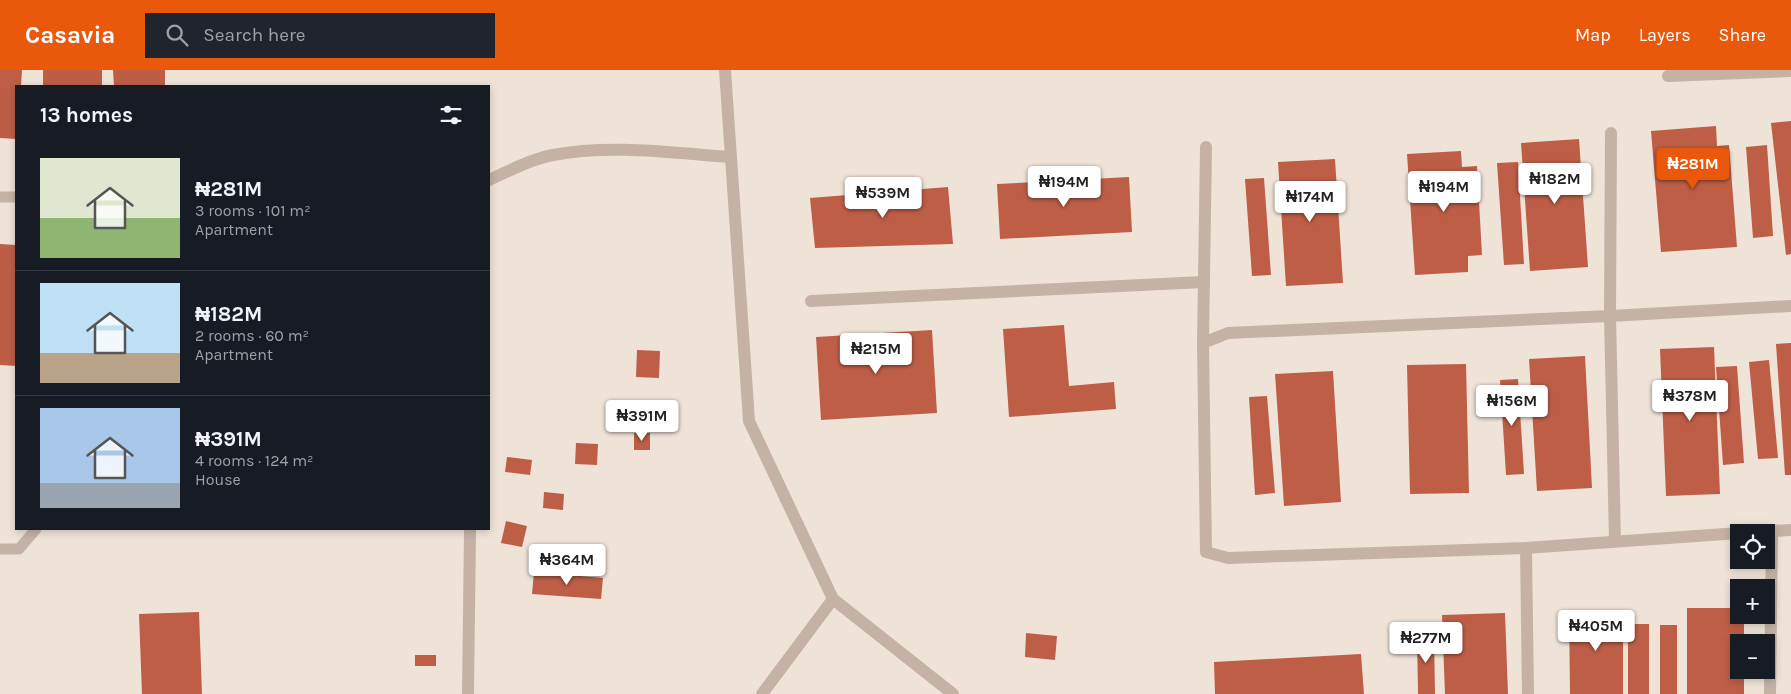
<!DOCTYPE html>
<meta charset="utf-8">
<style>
body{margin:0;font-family:Karla,sans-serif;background:#20242c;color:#f1f3f6;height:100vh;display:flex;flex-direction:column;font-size:19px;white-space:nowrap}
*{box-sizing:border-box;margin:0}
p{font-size:16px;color:#9ea1a6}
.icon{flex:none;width:28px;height:28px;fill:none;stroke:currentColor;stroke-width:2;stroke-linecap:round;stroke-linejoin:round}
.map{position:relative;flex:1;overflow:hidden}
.details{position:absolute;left:15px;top:15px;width:475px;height:445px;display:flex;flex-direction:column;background:#171b24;border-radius:0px;box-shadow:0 2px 8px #0003}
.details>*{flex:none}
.fabs{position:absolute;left:1730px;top:454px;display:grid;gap:10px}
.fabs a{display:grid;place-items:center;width:45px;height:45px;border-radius:0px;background:#171b24;box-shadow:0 2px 8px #0003;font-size:25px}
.price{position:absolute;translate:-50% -42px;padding:0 11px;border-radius:5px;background:#fff;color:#222;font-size:16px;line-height:32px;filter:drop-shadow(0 1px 2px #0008)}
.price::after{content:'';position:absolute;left:50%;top:30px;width:15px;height:11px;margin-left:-8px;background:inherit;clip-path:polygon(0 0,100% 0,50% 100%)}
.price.on{background:#ea580c;color:#fff}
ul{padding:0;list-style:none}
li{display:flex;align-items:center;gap:15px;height:125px;padding:0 25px}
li+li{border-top:1px solid #363941}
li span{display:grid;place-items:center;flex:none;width:140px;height:100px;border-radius:0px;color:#555}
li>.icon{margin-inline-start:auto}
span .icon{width:60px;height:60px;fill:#fffc;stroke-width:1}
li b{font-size:21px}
h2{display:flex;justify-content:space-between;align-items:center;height:60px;padding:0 25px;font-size:21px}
header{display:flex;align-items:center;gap:30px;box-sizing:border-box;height:70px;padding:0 25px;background:#ea580c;color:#fff}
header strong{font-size:24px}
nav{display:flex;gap:28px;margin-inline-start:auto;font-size:18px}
.search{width:350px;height:45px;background:#20242c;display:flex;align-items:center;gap:12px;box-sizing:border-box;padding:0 18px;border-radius:0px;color:#9ea1a6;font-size:19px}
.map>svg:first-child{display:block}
.building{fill:#be5e47}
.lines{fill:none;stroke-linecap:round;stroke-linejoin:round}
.service{stroke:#c6b2a5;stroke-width:11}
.minor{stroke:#c6b2a5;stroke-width:12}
</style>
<header>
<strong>Casavia</strong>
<div class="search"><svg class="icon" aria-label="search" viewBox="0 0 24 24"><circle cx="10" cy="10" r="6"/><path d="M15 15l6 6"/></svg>Search here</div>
<nav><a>Map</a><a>Layers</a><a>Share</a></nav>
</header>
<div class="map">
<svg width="1791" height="624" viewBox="0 0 1791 624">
<rect width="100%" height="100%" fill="#efe3d8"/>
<g class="building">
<polygon points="0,0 22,0 21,16 16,16 16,69 0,68"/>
<rect x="43" y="0" width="59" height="16"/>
<polygon points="113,0 165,0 165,16 114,16"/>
<polygon points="1791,51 1791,184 1786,185 1771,53"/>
<polygon points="1716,56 1717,76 1729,75 1737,177 1661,182 1651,61"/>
<polygon points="1579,69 1588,197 1530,201 1521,73"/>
<polygon points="1767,75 1773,166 1753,168 1746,77"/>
<polygon points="1461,81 1462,97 1477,96 1482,185 1468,186 1468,202 1415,205 1407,84"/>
<polygon points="1335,89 1343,213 1286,216 1278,92"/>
<polygon points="1518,92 1524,194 1504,195 1497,93"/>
<polygon points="1129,107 1132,162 1000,169 997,114"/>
<polygon points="1264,108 1271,205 1252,206 1245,109"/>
<polygon points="948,117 953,174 815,178 810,128"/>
<polygon points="0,174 16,175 16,296 0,295"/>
<polygon points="1064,255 1069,316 1114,312 1116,339 1009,347 1003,259"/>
<polygon points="932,260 937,343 821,350 816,267"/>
<polygon points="1791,273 1791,405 1785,405 1776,274"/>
<polygon points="1714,277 1720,424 1666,426 1660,279"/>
<polygon points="637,280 660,281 659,308 636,307"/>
<polygon points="1585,286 1592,418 1537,421 1529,289"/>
<polygon points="1769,290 1778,388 1758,389 1749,292"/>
<polygon points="1466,294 1469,423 1410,424 1407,295"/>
<polygon points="1737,296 1744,393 1723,395 1716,297"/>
<polygon points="1333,301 1341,432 1284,436 1275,304"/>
<polygon points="1518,309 1524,404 1506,405 1500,310"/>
<polygon points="1267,326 1275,423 1255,425 1249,327"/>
<polygon points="628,337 644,339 642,357 626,355"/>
<rect x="634" y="363" width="16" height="17"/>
<polygon points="576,373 598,374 597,395 575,394"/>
<polygon points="507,387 532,390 530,405 505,402"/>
<polygon points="544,422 564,424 563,440 543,438"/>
<polygon points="506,451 527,456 522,477 501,473"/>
<polygon points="534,502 603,508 601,529 532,524"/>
<polygon points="1687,538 1739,538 1739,545 1744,545 1744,572 1739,572 1739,600 1744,600 1744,624 1687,624"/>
<polygon points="1569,540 1623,540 1623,624 1570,624"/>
<polygon points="199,542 202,624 142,624 139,544"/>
<polygon points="1505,543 1508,624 1445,624 1442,545"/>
<rect x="1628" y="554" width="21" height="70"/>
<rect x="1660" y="555" width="17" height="69"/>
<polygon points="1026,563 1057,566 1055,590 1025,587"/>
<polygon points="1417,565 1434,565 1435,624 1418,624"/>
<polygon points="1361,584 1364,624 1215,624 1214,592"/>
<rect x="415" y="585" width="21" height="11"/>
</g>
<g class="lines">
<g class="service">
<polyline points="0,127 16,127"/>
<polyline points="0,479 19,479 36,459"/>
</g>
<g class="minor">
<polyline points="725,0 749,351 833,529 953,624"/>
<polyline points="1668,6 1791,1"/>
<polyline points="1611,63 1610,246 1615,471"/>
<polyline points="1206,77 1203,273 1206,482 1228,488 1526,478 1739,463"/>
<path d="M 489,110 C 509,101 531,89 553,85 C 611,74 672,83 730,87"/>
<polyline points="811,231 1204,212"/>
<polyline points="1203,273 1228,263 1610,246 1791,236"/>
<polyline points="1751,462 1791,460"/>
<polyline points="1526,478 1528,624"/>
<polyline points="468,624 470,459"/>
<polyline points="762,624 833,529"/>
<polyline points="1770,624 1772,461"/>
</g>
</g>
</svg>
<div class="fabs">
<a><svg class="icon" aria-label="locate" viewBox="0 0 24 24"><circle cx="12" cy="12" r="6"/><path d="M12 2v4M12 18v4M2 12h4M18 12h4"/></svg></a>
<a>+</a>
<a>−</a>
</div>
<b class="price on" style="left:1693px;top:120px">₦281M</b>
<b class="price" style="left:1555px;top:135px">₦182M</b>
<b class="price" style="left:1064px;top:138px">₦194M</b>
<b class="price" style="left:1444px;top:143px">₦194M</b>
<b class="price" style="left:883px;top:149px">₦539M</b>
<b class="price" style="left:1310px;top:153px">₦174M</b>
<b class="price" style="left:876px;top:305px">₦215M</b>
<b class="price" style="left:1690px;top:352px">₦378M</b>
<b class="price" style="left:1512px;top:357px">₦156M</b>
<b class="price" style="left:642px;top:372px">₦391M</b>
<b class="price" style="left:567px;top:516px">₦364M</b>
<b class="price" style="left:1596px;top:582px">₦405M</b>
<b class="price" style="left:1426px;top:594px">₦277M</b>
<section class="details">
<h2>13 homes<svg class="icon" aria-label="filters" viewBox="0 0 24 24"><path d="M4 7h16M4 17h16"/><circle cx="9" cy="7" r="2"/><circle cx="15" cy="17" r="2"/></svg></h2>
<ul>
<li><span style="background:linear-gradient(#dfe7d0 60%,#8fb573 0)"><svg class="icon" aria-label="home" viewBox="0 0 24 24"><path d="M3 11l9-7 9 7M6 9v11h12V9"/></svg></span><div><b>₦281M</b><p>3 rooms · 101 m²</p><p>Apartment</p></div></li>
<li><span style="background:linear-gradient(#bfe0f5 70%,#b9a48a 0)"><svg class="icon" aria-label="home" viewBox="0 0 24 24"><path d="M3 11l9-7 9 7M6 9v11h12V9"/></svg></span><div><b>₦182M</b><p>2 rooms · 60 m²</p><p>Apartment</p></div></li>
<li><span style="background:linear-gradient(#a9c7e8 75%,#9aa5b1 0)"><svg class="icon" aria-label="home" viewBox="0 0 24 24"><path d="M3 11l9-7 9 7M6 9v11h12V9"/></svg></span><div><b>₦391M</b><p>4 rooms · 124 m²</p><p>House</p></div></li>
</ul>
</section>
</div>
